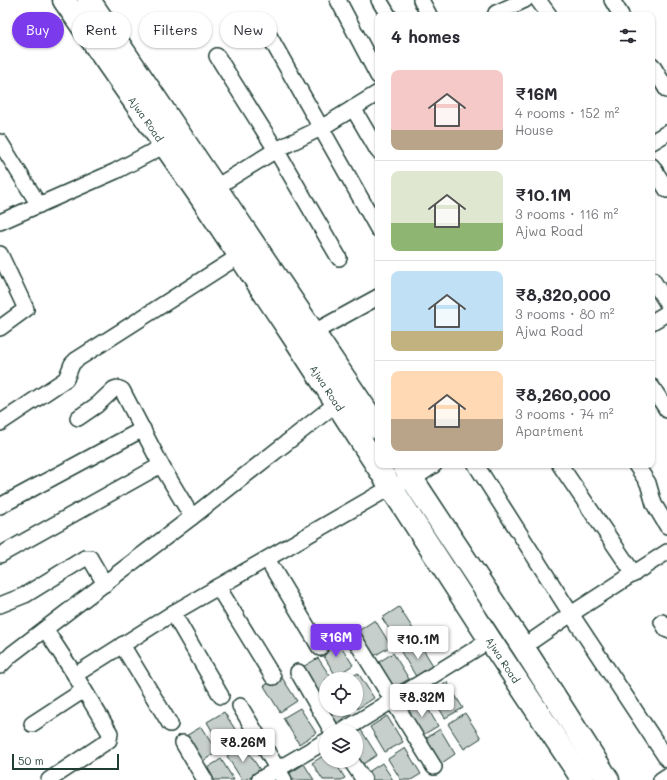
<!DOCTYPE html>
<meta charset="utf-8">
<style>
body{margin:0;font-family:Mali,sans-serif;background:#f7f7f7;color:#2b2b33;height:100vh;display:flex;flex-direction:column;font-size:15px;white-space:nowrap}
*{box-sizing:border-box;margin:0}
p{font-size:13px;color:#7c7c81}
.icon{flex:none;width:22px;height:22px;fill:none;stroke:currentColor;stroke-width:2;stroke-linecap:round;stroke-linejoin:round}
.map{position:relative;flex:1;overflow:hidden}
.panel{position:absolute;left:375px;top:12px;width:280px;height:456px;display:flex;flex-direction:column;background:#fff;border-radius:8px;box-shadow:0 1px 3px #0004}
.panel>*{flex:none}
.top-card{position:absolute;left:12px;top:12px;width:303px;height:36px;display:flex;gap:8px}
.fabs{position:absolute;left:319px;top:672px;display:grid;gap:8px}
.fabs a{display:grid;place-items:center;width:44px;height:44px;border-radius:50%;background:#fff;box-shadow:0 1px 3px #0004;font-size:20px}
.scale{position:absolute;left:12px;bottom:10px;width:107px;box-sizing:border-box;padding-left:4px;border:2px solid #1f3d34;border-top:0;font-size:11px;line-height:14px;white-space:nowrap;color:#1f3d34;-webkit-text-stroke:3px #fff;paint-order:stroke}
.price{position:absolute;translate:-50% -34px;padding:0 9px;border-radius:4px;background:#fff;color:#222;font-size:13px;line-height:26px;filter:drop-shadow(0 1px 2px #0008)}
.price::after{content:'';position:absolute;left:50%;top:24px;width:12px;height:9px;margin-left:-6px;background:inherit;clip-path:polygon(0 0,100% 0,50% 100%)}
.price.current{background:#7c3aed;color:#fff}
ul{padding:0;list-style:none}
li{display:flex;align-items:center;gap:12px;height:100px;padding:0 16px}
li+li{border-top:1px solid #e1e1e2}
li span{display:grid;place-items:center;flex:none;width:112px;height:80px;border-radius:8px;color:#555}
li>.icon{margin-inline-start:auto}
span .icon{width:48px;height:48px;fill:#fffc;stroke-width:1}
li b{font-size:17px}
h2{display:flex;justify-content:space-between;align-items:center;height:48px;padding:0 16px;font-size:17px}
.chip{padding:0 14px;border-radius:18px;background:#fff;box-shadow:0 1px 3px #0004;font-size:14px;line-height:36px}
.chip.current{background:#7c3aed;color:#fff}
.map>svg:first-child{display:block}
.building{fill:#c7cfcc;stroke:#1f3d34}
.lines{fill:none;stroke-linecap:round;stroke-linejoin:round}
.minor-casing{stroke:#1f3d34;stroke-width:18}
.primary-casing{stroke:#1f3d34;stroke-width:25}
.minor{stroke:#fff;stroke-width:15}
.primary{stroke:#fff;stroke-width:22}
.labels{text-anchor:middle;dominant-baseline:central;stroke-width:3.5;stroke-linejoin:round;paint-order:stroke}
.street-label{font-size:10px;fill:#1f3d34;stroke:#fff}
</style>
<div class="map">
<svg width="667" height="780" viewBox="0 0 667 780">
<rect width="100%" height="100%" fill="#fff"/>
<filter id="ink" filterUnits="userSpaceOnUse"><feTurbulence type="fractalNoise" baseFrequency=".025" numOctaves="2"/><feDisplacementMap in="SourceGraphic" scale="8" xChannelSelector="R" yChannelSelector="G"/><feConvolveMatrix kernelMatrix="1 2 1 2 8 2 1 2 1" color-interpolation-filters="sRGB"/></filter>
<g filter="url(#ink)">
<g class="building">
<polygon points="399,607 415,632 398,643 382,618"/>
<polygon points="375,620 391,646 374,656 358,631"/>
<polygon points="337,640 353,665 336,676 320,650"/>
<polygon points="418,641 434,667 417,678 401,652"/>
<polygon points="393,653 409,679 392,689 376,664"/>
<polygon points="318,658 332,679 326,679 326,688 317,694 301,668"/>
<polygon points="358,673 374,698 357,709 356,679 348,679"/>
<polygon points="281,676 297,701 280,712 264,686"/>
<polygon points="447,682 463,708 445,718 430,693"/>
<polygon points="326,694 326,709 348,709 351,714 335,724 319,699"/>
<polygon points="423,700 438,726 421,736 405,711"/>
<polygon points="300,708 316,733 299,744 283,718"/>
<polygon points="224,712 240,737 222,748 207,722"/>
<polygon points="465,713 481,738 464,749 448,724"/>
<polygon points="387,716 403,742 385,752 370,727"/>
<polygon points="201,727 217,752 200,763 184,737"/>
<polygon points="440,729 455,754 439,765 423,740"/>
<polygon points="361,730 377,755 360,766 356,760 356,733"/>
<polygon points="244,745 260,770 245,780 242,780 227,756"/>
<polygon points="405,748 421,774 411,780 401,780 388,759"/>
<polygon points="326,754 326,761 334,761 345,778 341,780 323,780 312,763"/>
<polygon points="221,759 234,780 210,780 204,770"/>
<polygon points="382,763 393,780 369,780 365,774"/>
<polygon points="304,764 314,780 291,780 287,775"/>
</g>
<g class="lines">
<defs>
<g id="minor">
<polyline points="338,0 378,76"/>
<polyline points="379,0 388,15"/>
<polyline points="421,0 429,15"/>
<polyline points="538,0 549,15"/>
<polyline points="612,0 621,15"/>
<polyline points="496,13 525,0"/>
<polyline points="263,25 378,229"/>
<polyline points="217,56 276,150 339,258"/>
<polyline points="652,65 667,90"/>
<polyline points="353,108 378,151"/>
<polyline points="0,142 39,205"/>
<polyline points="652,142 667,133"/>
<polyline points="652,166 667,190"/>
<polyline points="208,192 276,150 321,128 378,93"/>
<polyline points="0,222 116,171 165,145"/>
<polyline points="0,254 26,309 0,328"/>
<polyline points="652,279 667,303"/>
<polyline points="652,322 667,313"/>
<polyline points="305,337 378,297"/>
<polyline points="652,387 667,410"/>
<polyline points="78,418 97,405 114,389 117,388 122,390 161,465 192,517"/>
<polyline points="0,423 66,379 72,364 76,360 239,256"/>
<polyline points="476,465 571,614 667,759"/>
<polyline points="560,465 634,574"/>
<polyline points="636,465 648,483 654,504 667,526"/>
<polyline points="0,506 143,429"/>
<polyline points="0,555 161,465"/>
<polyline points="267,559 320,648"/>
<polyline points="218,587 273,677"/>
<polyline points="0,605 25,595 85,558 90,558 91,560 105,584"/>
<polyline points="173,613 221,696"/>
<polyline points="662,622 667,630"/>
<polyline points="45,629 75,675 110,733 109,740 49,780"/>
<polyline points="354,638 434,767"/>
<polyline points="122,645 170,724"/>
<polyline points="523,647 571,614 667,552"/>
<polyline points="0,666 12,654 192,517 337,403"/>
<polyline points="298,672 332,731"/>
<polyline points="75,675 173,613 391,487 413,479 434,465"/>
<polyline points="240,706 284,780"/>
<polyline points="32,724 84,690"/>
<polyline points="343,731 490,640"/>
<polyline points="183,743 205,780"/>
<polyline points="351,761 364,780"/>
<polyline points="259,780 326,741"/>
<polyline points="661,780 667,776"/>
</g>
<g id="primary">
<polyline points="64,0 200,196 297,342 490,640 583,780"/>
<polyline points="89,0 378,428"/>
<polyline points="403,465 523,647 608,780"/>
</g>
</defs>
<use href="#minor" class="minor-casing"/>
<use href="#primary" class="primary-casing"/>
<use href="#minor" class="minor"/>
<use href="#primary" class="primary"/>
</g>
</g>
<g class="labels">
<g class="street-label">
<text transform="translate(146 119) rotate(55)">Ajwa Road</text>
<text transform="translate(327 388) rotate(57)">Ajwa Road</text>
<text transform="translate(503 660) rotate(57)">Ajwa Road</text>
</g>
</g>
</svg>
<div class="fabs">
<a><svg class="icon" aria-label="locate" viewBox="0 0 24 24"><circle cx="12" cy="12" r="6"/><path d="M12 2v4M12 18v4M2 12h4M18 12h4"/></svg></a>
<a><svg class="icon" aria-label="layers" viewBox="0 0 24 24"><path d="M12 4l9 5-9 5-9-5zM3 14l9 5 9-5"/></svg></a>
</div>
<div class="scale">50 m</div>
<b class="price current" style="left:336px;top:658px">₹16M</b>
<b class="price" style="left:418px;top:660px">₹10.1M</b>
<b class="price" style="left:422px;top:718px">₹8.32M</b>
<b class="price" style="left:243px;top:763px">₹8.26M</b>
<div class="top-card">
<a class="chip current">Buy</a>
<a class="chip">Rent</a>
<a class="chip">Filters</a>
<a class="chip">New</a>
</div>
<section class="panel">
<h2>4 homes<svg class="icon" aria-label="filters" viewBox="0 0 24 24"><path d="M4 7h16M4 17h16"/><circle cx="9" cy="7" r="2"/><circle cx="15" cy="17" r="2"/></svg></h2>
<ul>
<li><span style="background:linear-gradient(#f6c9c9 75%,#b9a48a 0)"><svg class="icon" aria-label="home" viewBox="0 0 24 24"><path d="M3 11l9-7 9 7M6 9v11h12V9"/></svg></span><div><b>₹16M</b><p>4 rooms · 152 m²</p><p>House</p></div></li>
<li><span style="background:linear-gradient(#dfe7d0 65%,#8fb573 0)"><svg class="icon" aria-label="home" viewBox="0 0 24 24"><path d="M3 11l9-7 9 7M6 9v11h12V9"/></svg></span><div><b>₹10.1M</b><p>3 rooms · 116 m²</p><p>Ajwa Road</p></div></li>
<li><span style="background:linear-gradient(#bfe0f5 75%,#c2b280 0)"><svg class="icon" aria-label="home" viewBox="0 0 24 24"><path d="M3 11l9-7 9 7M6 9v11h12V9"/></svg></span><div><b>₹8,320,000</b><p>3 rooms · 80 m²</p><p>Ajwa Road</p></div></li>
<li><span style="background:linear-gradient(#ffd9b3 60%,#b9a48a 0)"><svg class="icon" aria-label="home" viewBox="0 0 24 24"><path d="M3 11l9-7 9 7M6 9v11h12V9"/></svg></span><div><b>₹8,260,000</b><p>3 rooms · 74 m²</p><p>Apartment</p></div></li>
</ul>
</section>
</div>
